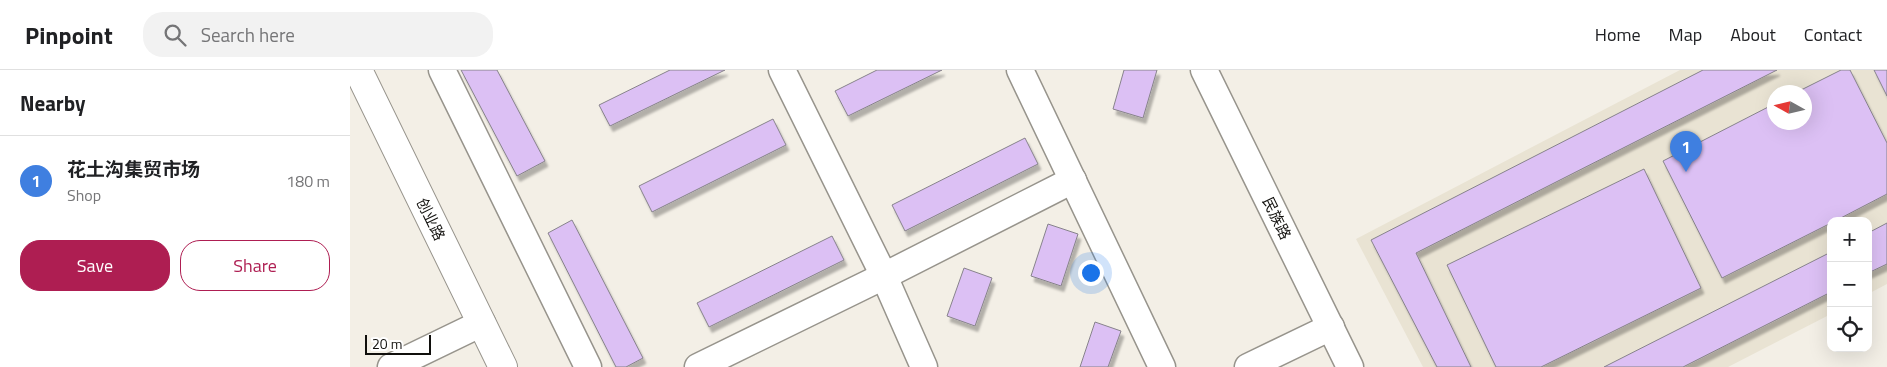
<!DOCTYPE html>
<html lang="en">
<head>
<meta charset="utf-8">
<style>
  :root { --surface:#fff; --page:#f2f2f2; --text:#202124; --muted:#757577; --line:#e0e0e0; --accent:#ae1e52 }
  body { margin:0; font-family:"Titillium Web","Noto Sans SC",sans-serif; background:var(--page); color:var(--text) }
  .controls { position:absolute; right:15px; bottom:15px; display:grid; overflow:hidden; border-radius:10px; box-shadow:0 5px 20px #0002 }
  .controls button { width:45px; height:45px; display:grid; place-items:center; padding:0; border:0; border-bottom:1px solid var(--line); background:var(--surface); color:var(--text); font:25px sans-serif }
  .compass { position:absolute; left:1417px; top:15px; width:45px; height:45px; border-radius:50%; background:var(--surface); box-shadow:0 5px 20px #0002; rotate:278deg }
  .scale { position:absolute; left:15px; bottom:12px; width:66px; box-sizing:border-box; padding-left:5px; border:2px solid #100f0c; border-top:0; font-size:14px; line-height:18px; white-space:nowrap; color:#100f0c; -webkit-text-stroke:4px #fff; paint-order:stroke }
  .you { position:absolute; left:740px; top:202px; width:18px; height:18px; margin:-12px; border:4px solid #fff; border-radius:50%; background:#1a73e8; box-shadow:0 0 0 8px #1a73e833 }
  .badge { display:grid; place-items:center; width:32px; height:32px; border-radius:50%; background:var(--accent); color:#fff; font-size:16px; font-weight:700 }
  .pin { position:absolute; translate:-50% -41px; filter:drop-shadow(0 1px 2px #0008) }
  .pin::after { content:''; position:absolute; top:26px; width:18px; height:15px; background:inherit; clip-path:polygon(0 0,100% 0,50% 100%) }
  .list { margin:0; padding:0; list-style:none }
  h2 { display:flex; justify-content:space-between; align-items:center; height:65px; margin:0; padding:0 20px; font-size:21px }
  h2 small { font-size:16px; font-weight:400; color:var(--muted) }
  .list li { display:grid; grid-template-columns:32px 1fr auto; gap:15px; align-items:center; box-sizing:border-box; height:90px; padding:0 20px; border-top:1px solid var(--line) }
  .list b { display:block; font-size:19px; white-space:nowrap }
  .list p { margin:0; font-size:16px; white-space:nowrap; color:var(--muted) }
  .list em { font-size:16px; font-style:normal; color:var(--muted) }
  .actions { display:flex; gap:10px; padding:15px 20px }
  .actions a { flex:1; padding:11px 0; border:1px solid var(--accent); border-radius:20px; text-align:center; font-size:18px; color:var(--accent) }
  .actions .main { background:var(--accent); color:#fff }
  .icon { flex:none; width:28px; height:28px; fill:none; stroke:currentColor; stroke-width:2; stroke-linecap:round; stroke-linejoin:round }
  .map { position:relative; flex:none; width:1537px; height:297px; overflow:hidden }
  header { display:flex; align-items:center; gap:30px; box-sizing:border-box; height:70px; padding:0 25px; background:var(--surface); border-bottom:1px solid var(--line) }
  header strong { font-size:24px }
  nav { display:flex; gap:28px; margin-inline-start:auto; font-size:18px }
  .search { width:350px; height:45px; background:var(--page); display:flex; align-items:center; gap:12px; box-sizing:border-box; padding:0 18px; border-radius:20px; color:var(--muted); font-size:19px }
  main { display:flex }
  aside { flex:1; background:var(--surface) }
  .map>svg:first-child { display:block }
  .built { fill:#e9e3d3; fill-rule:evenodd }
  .building { fill:#dcc0f4; stroke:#87838b; filter:url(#shadow) }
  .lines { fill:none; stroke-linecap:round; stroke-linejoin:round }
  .minor-casing { stroke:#97948c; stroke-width:29 }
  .major-casing { stroke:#97948c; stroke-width:30 }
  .minor { stroke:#fff; stroke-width:26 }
  .major { stroke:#fff; stroke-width:28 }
  .labels { text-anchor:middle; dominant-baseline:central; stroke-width:4; stroke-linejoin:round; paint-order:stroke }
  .street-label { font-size:15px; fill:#100f0c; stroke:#fff }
</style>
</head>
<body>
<header>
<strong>Pinpoint</strong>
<div class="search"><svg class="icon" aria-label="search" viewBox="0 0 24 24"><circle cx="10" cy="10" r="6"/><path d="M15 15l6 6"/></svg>Search here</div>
<nav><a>Home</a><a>Map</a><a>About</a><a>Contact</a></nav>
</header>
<main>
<aside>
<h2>Nearby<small></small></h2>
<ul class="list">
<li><span class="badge" style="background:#3f7fe0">1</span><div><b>花土沟集贸市场</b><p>Shop</p></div><em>180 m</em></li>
</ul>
<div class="actions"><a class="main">Save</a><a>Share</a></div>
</aside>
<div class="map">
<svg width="1537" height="297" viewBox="0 0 1537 297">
  <defs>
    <filter id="shadow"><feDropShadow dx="3" dy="5.5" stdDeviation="1" flood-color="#0004"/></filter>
  </defs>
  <rect width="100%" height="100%" fill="#f3efe6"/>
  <path class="built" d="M1330,0H1537V214L1518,224V151H1481V244L1378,297H1073L1006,169ZM1424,22H1454V52H1424Z"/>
  <g class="building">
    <path d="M111,0H147L195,91L167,106Z"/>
    <path d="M320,0H375L260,56L249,35Z"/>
    <path d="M527,0H592L498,46L485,21Z"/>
    <path d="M774,0H807L793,48L763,39Z"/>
    <path d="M1353,0H1427L1066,183L1121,297H1087L1021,170Z"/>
    <path d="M1491,0H1500L1537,73V124L1485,151H1481V153L1372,208L1313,91L1424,34V52H1454V22H1447Z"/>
    <path d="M1524,0H1537V26Z"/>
    <path d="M423,49L436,75L302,142L289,116Z"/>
    <path d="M675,68L688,94L555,161L542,135Z"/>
    <path d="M1294,99L1351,218L1191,297H1146L1097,195Z"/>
    <path d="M222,150L293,288L276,297H266L198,163Z"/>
    <path d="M1537,153V194L1518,203V163Z"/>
    <path d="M698,154L728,164L711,216L681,206Z"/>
    <path d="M482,166L494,190L359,257L347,233Z"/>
    <path d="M1481,182V222L1333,297H1254Z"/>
    <path d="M614,198L642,208L625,256L597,246Z"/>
    <path d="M745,252L771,261L758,297H730Z"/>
  </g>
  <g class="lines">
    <defs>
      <g id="minor">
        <path d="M92,0L238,297"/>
        <path d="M432,0L534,206L574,297"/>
        <path d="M670,0L812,297"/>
        <path d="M854,0L1000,297"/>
        <path d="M41,297L132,253"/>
        <path d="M348,297L534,206L723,110"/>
        <path d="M898,297L981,257"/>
      </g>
      <path id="major" d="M8,0L153,297"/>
    </defs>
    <use href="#minor" class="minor-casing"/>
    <use href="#major" class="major-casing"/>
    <use href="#minor" class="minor"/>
    <use href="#major" class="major"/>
  </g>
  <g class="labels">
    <g class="street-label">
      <text transform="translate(927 148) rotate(64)">民族路</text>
      <text transform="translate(81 149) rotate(64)">创业路</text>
    </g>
  </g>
</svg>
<div class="controls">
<button>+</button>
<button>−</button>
<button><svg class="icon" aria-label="locate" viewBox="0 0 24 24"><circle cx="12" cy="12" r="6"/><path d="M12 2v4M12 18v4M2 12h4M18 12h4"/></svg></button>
</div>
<svg class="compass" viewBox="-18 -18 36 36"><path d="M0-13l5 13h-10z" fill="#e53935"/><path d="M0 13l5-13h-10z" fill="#757577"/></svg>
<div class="scale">20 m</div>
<div class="you"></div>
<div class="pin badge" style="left:1336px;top:102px;background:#3f7fe0">1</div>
</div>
</main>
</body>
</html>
